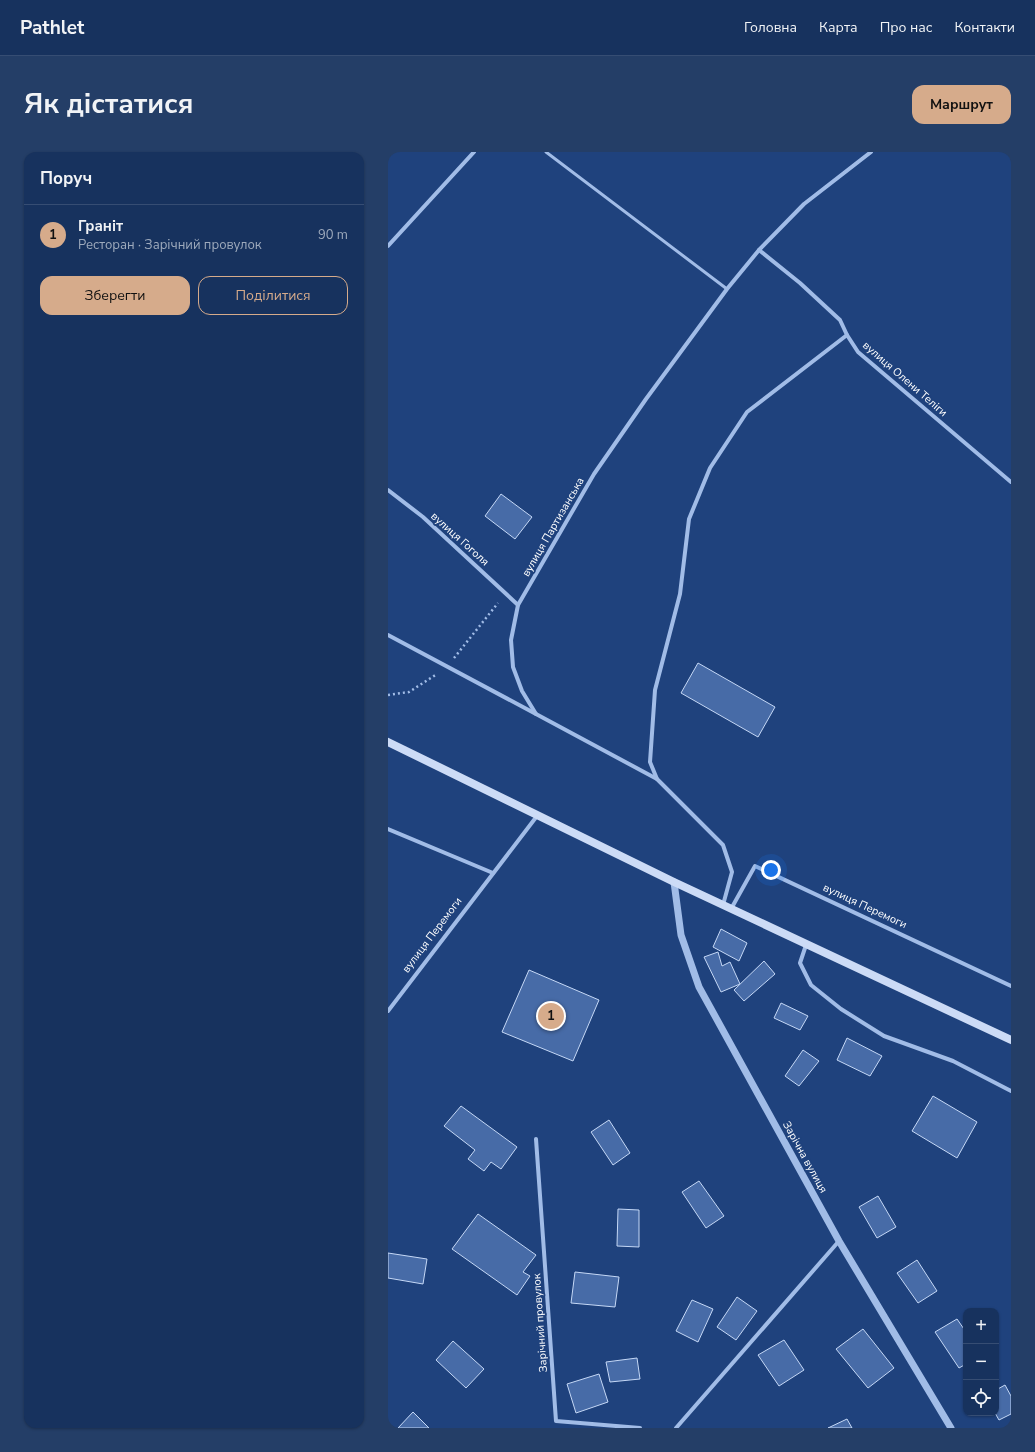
<!DOCTYPE html>
<html lang="uk">
<head>
<meta charset="utf-8">
<style>
  :root { --surface:#17325e; --page:#243e67; --text:#f1f3f6; --muted:#9eaabc; --line:#364d73; --accent:#d6ab8b }
  body { margin:0; font-family:"Nunito Sans",sans-serif; background:var(--page); color:var(--text) }
  .controls { position:absolute; right:12px; bottom:12px; display:grid; overflow:hidden; border-radius:8px; box-shadow:0 1px 3px #0004 }
  .controls button { width:36px; height:36px; display:grid; place-items:center; padding:0; border:0; border-bottom:1px solid var(--line); background:var(--surface); color:var(--text); font:20px sans-serif }
  .you { position:absolute; left:383px; top:718px; width:14px; height:14px; margin:-10px; border:3px solid #fff; border-radius:50%; background:#1a73e8; box-shadow:0 0 0 6px #1a73e833 }
  .badge { display:grid; place-items:center; width:26px; height:26px; border-radius:50%; background:var(--accent); color:#111; font-size:13px; font-weight:700 }
  .pin { position:absolute; translate:-50% -50%; border:2px solid #fff; box-shadow:0 1px 4px #0006 }
  .list { margin:0; padding:0; list-style:none }
  h2 { display:flex; justify-content:space-between; align-items:center; height:52px; margin:0; padding:0 16px; font-size:17px }
  h2 small { font-size:13px; font-weight:400; color:var(--muted) }
  .list li { display:grid; grid-template-columns:26px 1fr auto; gap:12px; align-items:center; box-sizing:border-box; height:60px; padding:0 16px; border-top:1px solid var(--line) }
  .list b { display:block; font-size:15px; white-space:nowrap }
  .list p { margin:0; font-size:13px; white-space:nowrap; color:var(--muted) }
  .list em { font-size:13px; font-style:normal; color:var(--muted) }
  .actions { display:flex; gap:8px; padding:12px 16px }
  .actions a { flex:1; padding:9px 0; border:1px solid var(--accent); border-radius:12px; text-align:center; font-size:14px; color:var(--accent) }
  .actions .main { background:var(--accent); color:#111 }
  .icon { flex:none; width:22px; height:22px; fill:none; stroke:currentColor; stroke-width:2; stroke-linecap:round; stroke-linejoin:round }
  .map { position:relative; flex:none; width:623px; height:1276px; overflow:hidden; border-radius:12px }
  header { display:flex; align-items:center; gap:24px; box-sizing:border-box; height:56px; padding:0 20px; background:var(--surface); border-bottom:1px solid var(--line) }
  header strong { font-size:19px }
  nav { display:flex; gap:22px; margin-inline-start:auto; font-size:14px }
  .intro { display:flex; align-items:center; justify-content:space-between; box-sizing:border-box; height:96px; padding:0 24px }
  h1 { margin:0; font-size:28px }
  .button { padding:10px 18px; border-radius:12px; background:var(--accent); color:#111; font-size:14px; font-weight:700 }
  main { display:flex; gap:24px; padding:0 24px }
  aside { flex:1; background:var(--surface); border-radius:12px; box-shadow:0 1px 3px #0004 }
  .map>svg:first-child { display:block }
  .building { fill:#476ba7; stroke:#c5d8f6 }
  .lines { fill:none; stroke-linecap:round; stroke-linejoin:round }
  .path { stroke:#a1bce7; stroke-width:2.5; stroke-dasharray:2 3; stroke-linecap:butt }
  .service { stroke:#a1bce7; stroke-width:3 }
  .minor { stroke:#a1bce7; stroke-width:4 }
  .tertiary { stroke:#a1bce7; stroke-width:7 }
  .secondary { stroke:#ccdbf6; stroke-width:8 }
  .labels { text-anchor:middle; dominant-baseline:central; stroke-width:3.5; stroke-linejoin:round; paint-order:stroke }
  .street-label { font-size:11px; fill:#fff; stroke:#1f427d }
</style>
</head>
<body>
<header>
<strong>Pathlet</strong>
<nav><a>Головна</a><a>Карта</a><a>Про нас</a><a>Контакти</a></nav>
</header>
<div class="intro"><h1>Як дістатися</h1><a class="button">Маршрут</a></div>
<main>
<aside>
<h2>Поруч<small></small></h2>
<ul class="list">
<li><span class="badge">1</span><div><b>Граніт</b><p>Ресторан · Зарічний провулок</p></div><em>90 m</em></li>
</ul>
<div class="actions"><a class="main">Зберегти</a><a>Поділитися</a></div>
</aside>
<div class="map">
<svg width="623" height="1276" viewBox="0 0 623 1276">
  <rect width="100%" height="100%" fill="#1f427d"/>
  <g class="building">
    <path d="M113,342L144,365L127,387L97,364Z"/>
    <path d="M310,511L387,555L370,585L293,541Z"/>
    <path d="M333,777L359,791L351,809L325,795Z"/>
    <path d="M330,800L334,814L342,810L352,832L333,840L316,805Z"/>
    <path d="M376,809L387,822L356,849L346,838Z"/>
    <path d="M141,818L211,848L185,909L114,880Z"/>
    <path d="M393,851L420,864L412,878L386,866Z"/>
    <path d="M459,886L494,904L482,924L449,908Z"/>
    <path d="M415,898L431,909L411,934L397,924Z"/>
    <path d="M545,944L589,970L569,1006L524,979Z"/>
    <path d="M73,954L129,995L113,1017L103,1010L96,1019L80,1007L87,998L56,974Z"/>
    <path d="M221,968L242,1001L225,1013L203,980Z"/>
    <path d="M311,1029L336,1064L318,1076L294,1040Z"/>
    <path d="M490,1044L508,1075L489,1086L471,1055Z"/>
    <path d="M230,1057L251,1058V1095L229,1094Z"/>
    <path d="M90,1062L148,1103L135,1120L142,1124L129,1143L64,1097Z"/>
    <path d="M0,1101L39,1107L35,1132L0,1126Z"/>
    <path d="M529,1108L549,1139L530,1151L509,1121Z"/>
    <path d="M187,1120L231,1125L227,1155L183,1151Z"/>
    <path d="M349,1145L369,1159L348,1188L329,1175Z"/>
    <path d="M304,1148L325,1157L310,1190L288,1179Z"/>
    <path d="M569,1167L578,1180V1212L571,1216L547,1180Z"/>
    <path d="M475,1177L506,1216L480,1236L448,1197Z"/>
    <path d="M396,1188L416,1218L391,1234L370,1203Z"/>
    <path d="M65,1189L96,1217L78,1236L48,1208Z"/>
    <path d="M249,1206L252,1227L222,1230L218,1210Z"/>
    <path d="M211,1222L220,1250L188,1261L179,1232Z"/>
    <path d="M617,1233L623,1244V1262L611,1268L607,1261H608V1238Z"/>
    <path d="M25,1260L41,1276H10Z"/>
    <path d="M459,1267L464,1276H440Z"/>
  </g>
  <g class="lines">
    <g class="path">
      <path d="M66,506L110,451"/>
      <path d="M0,543L21,540L49,522"/>
    </g>
    <path class="service" d="M158,0L339,137"/>
    <g class="minor">
      <path d="M0,94L86,0"/>
      <path d="M371,98L412,131L452,168L459,183L470,200L623,330"/>
      <path d="M0,338L35,365L130,453"/>
      <path d="M0,483L148,562"/>
      <path d="M269,627L262,610L267,538L292,442L301,367L322,316L359,260L459,183"/>
      <path d="M0,677L105,721"/>
      <path d="M335,753L344,720L335,693L269,627L148,562L134,539L125,515L123,488L130,453L206,322L258,247L339,137L371,98L416,52L483,0"/>
      <path d="M343,757L367,714L623,834"/>
      <path d="M418,793L412,811L423,833L453,857L496,884L565,909L623,939"/>
      <path d="M0,859L149,664"/>
      <path d="M148,987L168,1269L252,1276"/>
      <path d="M288,1276L451,1089"/>
    </g>
    <path class="tertiary" d="M286,730L293,783L311,835L451,1089L563,1276"/>
    <path class="secondary" d="M0,590L286,730L623,888"/>
  </g>
  <g class="labels">
    <g class="street-label">
      <text transform="translate(517 227) rotate(41)">вулиця Олени Теліги</text>
      <text transform="translate(165 375) rotate(-60)">вулиця Партизанська</text>
      <text transform="translate(72 387) rotate(42)">вулиця Гоголя</text>
      <text transform="translate(477 754) rotate(25)">вулиця Перемоги</text>
      <text transform="translate(44 783) rotate(-53)">вулиця Перемоги</text>
      <text transform="translate(417 1005) rotate(61)">Зарічна вулиця</text>
      <text transform="translate(152 1171) rotate(-94)">Зарічний провулок</text>
    </g>
  </g>
</svg>
<div class="controls">
<button>+</button>
<button>−</button>
<button><svg class="icon" aria-label="locate" viewBox="0 0 24 24"><circle cx="12" cy="12" r="6"/><path d="M12 2v4M12 18v4M2 12h4M18 12h4"/></svg></button>
</div>
<div class="you"></div>
<div class="pin badge" style="left:163px;top:864px">1</div>
</div>
</main>
</body>
</html>
